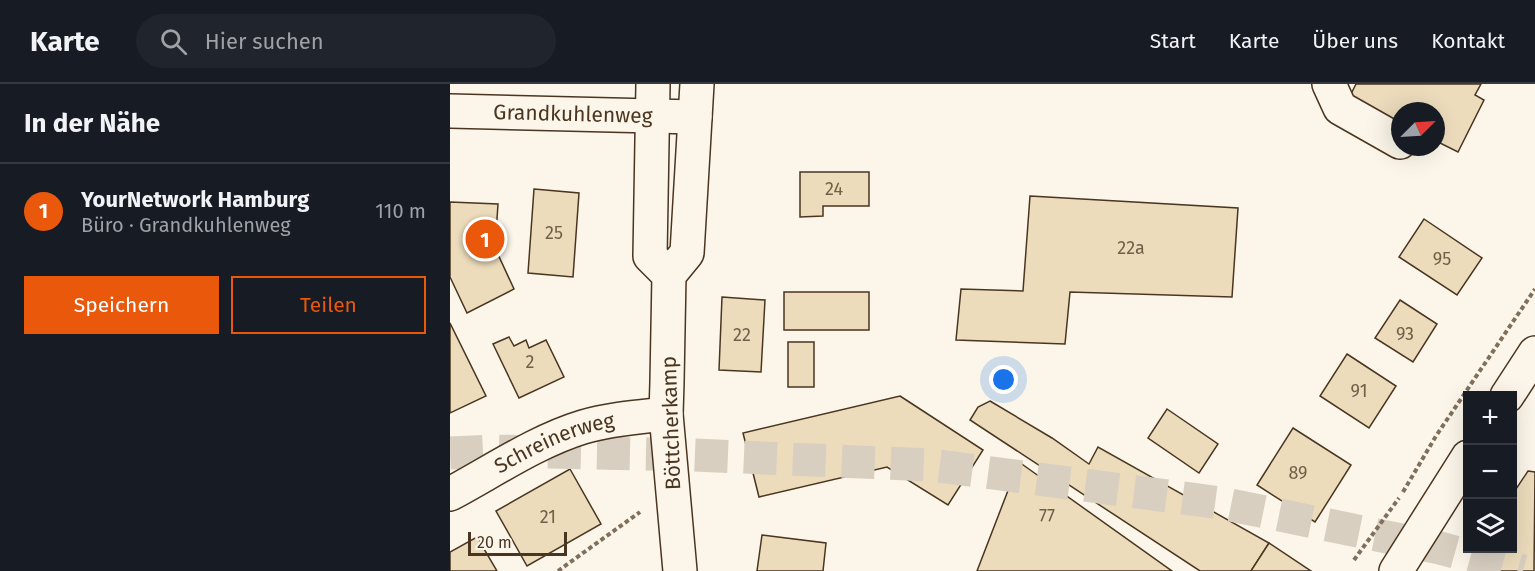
<!DOCTYPE html>
<html lang="de">
<head>
<meta charset="utf-8">
<style>
  :root { --surface:#171b24; --page:#20242c; --text:#f1f3f6; --muted:#9ea1a6; --line:#363941; --accent:#ea580c }
  body { margin:0; font-family:"Fira Sans",sans-serif; background:var(--page); color:var(--text) }
  .controls { position:absolute; right:18px; bottom:18px; display:grid; overflow:hidden; border-radius:0px; box-shadow:0 6px 24px #0002 }
  .controls button { width:54px; height:54px; display:grid; place-items:center; padding:0; border:0; border-bottom:2px solid var(--line); background:var(--surface); color:var(--text); font:30px sans-serif }
  .compass { position:absolute; left:941px; top:18px; width:54px; height:54px; border-radius:50%; background:var(--surface); box-shadow:0 6px 24px #0002; rotate:66deg }
  .scale { position:absolute; left:18px; bottom:15px; width:99px; box-sizing:border-box; padding-left:6px; border:3px solid #4a3520; border-top:0; font-size:16px; line-height:21px; white-space:nowrap; color:#4a3520; -webkit-text-stroke:4px #fbf6e9; paint-order:stroke }
  .you { position:absolute; left:554px; top:296px; width:21px; height:21px; margin:-15px; border:4px solid #fff; border-radius:50%; background:#1a73e8; box-shadow:0 0 0 9px #1a73e833 }
  .badge { display:grid; place-items:center; width:39px; height:39px; border-radius:50%; background:var(--accent); color:#fff; font-size:20px; font-weight:700 }
  .pin { position:absolute; translate:-50% -50%; border:3px solid #fff; box-shadow:0 2px 6px #0006 }
  .list { margin:0; padding:0; list-style:none }
  h2 { display:flex; justify-content:space-between; align-items:center; height:78px; margin:0; padding:0 24px; font-size:26px }
  h2 small { font-size:20px; font-weight:400; color:var(--muted) }
  .list li { display:grid; grid-template-columns:39px 1fr auto; gap:18px; align-items:center; box-sizing:border-box; height:96px; padding:0 24px; border-top:2px solid var(--line) }
  .list b { display:block; font-size:22px; white-space:nowrap }
  .list p { margin:0; font-size:20px; white-space:nowrap; color:var(--muted) }
  .list em { font-size:20px; font-style:normal; color:var(--muted) }
  .actions { display:flex; gap:12px; padding:18px 24px }
  .actions a { flex:1; padding:14px 0; border:2px solid var(--accent); border-radius:0px; text-align:center; font-size:21px; color:var(--accent) }
  .actions .main { background:var(--accent); color:#fff }
  .icon { flex:none; width:33px; height:33px; fill:none; stroke:currentColor; stroke-width:2; stroke-linecap:round; stroke-linejoin:round }
  .map { position:relative; flex:none; width:1085px; height:487px; overflow:hidden }
  header { display:flex; align-items:center; gap:36px; box-sizing:border-box; height:84px; padding:0 30px; background:var(--surface); border-bottom:2px solid var(--line) }
  header strong { font-size:28px }
  nav { display:flex; gap:33px; margin-inline-start:auto; font-size:21px }
  .search { width:420px; height:54px; background:var(--page); display:flex; align-items:center; gap:15px; box-sizing:border-box; padding:0 21px; border-radius:33px; color:var(--muted); font-size:22px }
  main { display:flex }
  aside { flex:1; background:var(--surface) }
  .map>svg:first-child { display:block }
  .building { fill:#ecdcbc; stroke:#4a3520; stroke-width:1.5 }
  .lines { fill:none; stroke-linecap:round; stroke-linejoin:round }
  .minor-tunnel { stroke:#d8cfc1; stroke-width:33; stroke-dasharray:33 16; stroke-linecap:butt }
  .minor-casing { stroke:#4a3520; stroke-width:36 }
  .major-casing { stroke:#4a3520; stroke-width:36 }
  .path { stroke:#7f6f5c; stroke-width:4; stroke-dasharray:4.5 3; stroke-linecap:butt }
  .minor { stroke:#fbf6e9; stroke-width:33 }
  .major { stroke:#fbf6e9; stroke-width:33 }
  .labels { text-anchor:middle; dominant-baseline:central; stroke-width:4.5; stroke-linejoin:round; paint-order:stroke }
  .number-label { font-size:18px; fill:#725f47 }
  .street-label { font-size:21px; fill:#4a3520; stroke:#fbf6e9 }
</style>
</head>
<body>
<header>
<strong>Karte</strong>
<div class="search"><svg class="icon" aria-label="search" viewBox="0 0 24 24"><circle cx="10" cy="10" r="6"/><path d="M15 15l6 6"/></svg>Hier suchen</div>
<nav><a>Start</a><a>Karte</a><a>Über uns</a><a>Kontakt</a></nav>
</header>
<main>
<aside>
<h2>In der Nähe<small></small></h2>
<ul class="list">
<li><span class="badge">1</span><div><b>YourNetwork Hamburg</b><p>Büro · Grandkuhlenweg</p></div><em>110 m</em></li>
</ul>
<div class="actions"><a class="main">Speichern</a><a>Teilen</a></div>
</aside>
<div class="map">
<svg width="1085" height="487" viewBox="0 0 1085 487">
  <rect width="100%" height="100%" fill="#fbf6e9"/>
  <g class="building">
    <path d="M906,0H1031L1025,11L1034,16L1008,68L986,57V27H950V48L897,18Z"/>
    <path d="M350,88H419V122H373V132L350,133Z"/>
    <path d="M84,105L129,109L123,193L78,189Z"/>
    <path d="M580,112L788,124L782,213L620,208L615,260L506,256L511,205L573,207Z"/>
    <path d="M0,118L48,120L45,164L64,205L17,229L0,193Z"/>
    <path d="M974,135L1032,174L1007,211L949,173Z"/>
    <rect x="334" y="208" width="85" height="38"/>
    <path d="M272,213L315,216L311,288L269,286Z"/>
    <path d="M950,216L987,240L963,278L925,254Z"/>
    <path d="M0,239L36,312L0,329Z"/>
    <path d="M59,253L64,262L76,256L79,264L96,256L114,293L69,314L43,260Z"/>
    <rect x="338" y="258" width="26" height="45"/>
    <path d="M897,270L946,302L919,344L870,312Z"/>
    <path d="M450,312L533,366L498,421L437,383L309,413L293,349Z"/>
    <path d="M540,317L602,354L639,380L648,363L819,459L801,487H750L520,336L528,323Z"/>
    <path d="M717,325L768,360L749,389L698,354Z"/>
    <path d="M843,344L901,381L865,438L807,401Z"/>
    <path d="M569,378L722,487H527Z"/>
    <path d="M120,385L151,440L77,482L46,427Z"/>
    <path d="M1078,387L1085,388L1084,487H1034L1049,464H1062V411Z"/>
    <path d="M312,451L376,459L373,487H307Z"/>
    <path d="M27,453L47,487H0V468Z"/>
    <path d="M819,459L861,487H801Z"/>
  </g>
  <g class="lines">
    <path class="minor-tunnel" d="M0,369L42,367L243,371L481,381L771,419L990,464L1073,487"/>
    <defs>
      <g id="minor">
        <path d="M203,0L200,172L219,191"/>
        <path d="M879,0L890,24L950,58"/>
        <path id="s1" d="M0,27L245,33"/>
        <path id="s2" d="M0,410C43,387 87,357 133,343C160,335 189,333 216,330"/>
        <path d="M230,487L216,330L217,298L219,191L237,169L247,0"/>
      </g>
      <g id="major">
        <path d="M1057,312L1085,269"/>
        <path d="M946,487L1018,373"/>
      </g>
    </defs>
    <use href="#minor" class="minor-casing"/>
    <use href="#major" class="major-casing"/>
    <g class="path">
      <path d="M953,408L986,352L1085,205"/>
      <path d="M904,476L949,414"/>
      <path d="M108,487L190,428"/>
    </g>
    <use href="#minor" class="minor"/>
    <use href="#major" class="major"/>
  </g>
  <g class="labels">
    <g class="number-label">
      <text x="384" y="105">24</text>
      <text x="104" y="149">25</text>
      <text x="681" y="164">22a</text>
      <text x="992" y="175">95</text>
      <text x="955" y="250">93</text>
      <text x="292" y="251">22</text>
      <text x="80" y="278">2</text>
      <text x="909" y="307">91</text>
      <text x="848" y="389">89</text>
      <text x="597" y="432">77</text>
      <text x="98" y="433">21</text>
    </g>
    <g class="street-label">
      <text stroke="none"><textPath href="#s1" startOffset="123">Grandkuhlenweg</textPath></text>
      <text transform="translate(221 339) rotate(-92)">Böttcherkamp</text>
      <text stroke="none"><textPath href="#s2" startOffset="117">Schreinerweg</textPath></text>
    </g>
  </g>
</svg>
<div class="controls">
<button>+</button>
<button>−</button>
<button><svg class="icon" aria-label="layers" viewBox="0 0 24 24"><path d="M12 4l9 5-9 5-9-5zM3 14l9 5 9-5"/></svg></button>
</div>
<svg class="compass" viewBox="-18 -18 36 36"><path d="M0-13l5 13h-10z" fill="#e53935"/><path d="M0 13l5-13h-10z" fill="#9ea1a6"/></svg>
<div class="scale">20 m</div>
<div class="you"></div>
<div class="pin badge" style="left:35px;top:155px">1</div>
</div>
</main>
</body>
</html>
